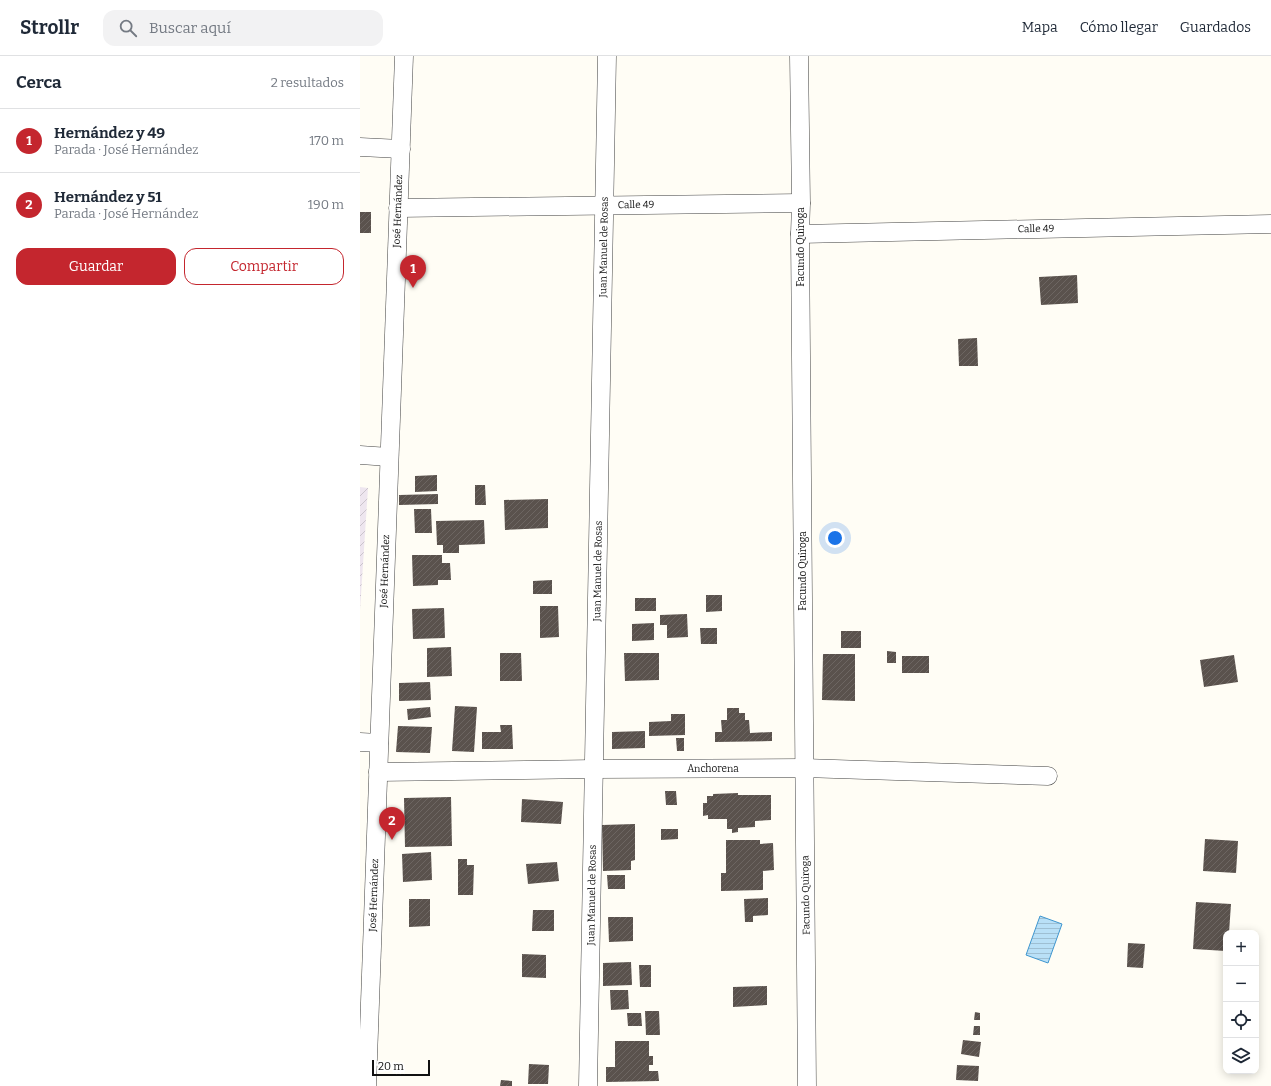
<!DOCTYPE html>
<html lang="es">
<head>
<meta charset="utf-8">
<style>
  :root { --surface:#fff; --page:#f2f2f3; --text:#1f2937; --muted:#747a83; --line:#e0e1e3; --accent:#c4262e }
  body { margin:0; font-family:Bitter,serif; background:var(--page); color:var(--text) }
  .controls { position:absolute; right:12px; bottom:12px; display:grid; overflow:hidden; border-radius:8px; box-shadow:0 2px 10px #0003 }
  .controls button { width:36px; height:36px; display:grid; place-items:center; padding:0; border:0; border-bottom:1px solid var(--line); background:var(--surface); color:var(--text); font:20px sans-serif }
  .scale { position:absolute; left:12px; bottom:10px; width:58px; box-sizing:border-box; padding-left:4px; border:2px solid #111; border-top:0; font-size:11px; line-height:14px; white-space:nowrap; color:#111; -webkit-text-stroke:3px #fff; paint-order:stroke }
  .you { position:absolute; left:475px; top:482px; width:14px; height:14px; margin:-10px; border:3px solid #fff; border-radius:50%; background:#1a73e8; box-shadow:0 0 0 6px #1a73e833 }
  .badge { display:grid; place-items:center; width:26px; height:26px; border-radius:50%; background:var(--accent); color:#fff; font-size:13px; font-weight:700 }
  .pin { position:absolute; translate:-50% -33px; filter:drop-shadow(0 1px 2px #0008) }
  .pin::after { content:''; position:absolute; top:21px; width:14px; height:12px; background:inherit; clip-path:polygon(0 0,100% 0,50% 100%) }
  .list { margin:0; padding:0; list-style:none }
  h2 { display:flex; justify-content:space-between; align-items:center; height:52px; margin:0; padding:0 16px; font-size:17px }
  h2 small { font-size:13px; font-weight:400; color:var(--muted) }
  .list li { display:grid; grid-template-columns:26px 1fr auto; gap:12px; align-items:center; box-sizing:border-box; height:64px; padding:0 16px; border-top:1px solid var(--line) }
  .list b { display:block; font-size:15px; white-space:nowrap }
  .list p { margin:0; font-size:13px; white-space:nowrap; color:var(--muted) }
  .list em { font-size:13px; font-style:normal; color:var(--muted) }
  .actions { display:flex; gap:8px; padding:12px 16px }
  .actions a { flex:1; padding:9px 0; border:1px solid var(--accent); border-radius:12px; text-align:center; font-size:14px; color:var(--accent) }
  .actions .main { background:var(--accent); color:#fff }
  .icon { flex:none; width:22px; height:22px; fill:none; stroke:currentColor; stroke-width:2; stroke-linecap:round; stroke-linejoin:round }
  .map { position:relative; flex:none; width:911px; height:1030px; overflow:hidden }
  header { display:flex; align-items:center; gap:24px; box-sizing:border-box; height:56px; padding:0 20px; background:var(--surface); border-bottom:1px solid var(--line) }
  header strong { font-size:19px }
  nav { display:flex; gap:22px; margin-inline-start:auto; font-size:14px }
  .search { width:280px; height:36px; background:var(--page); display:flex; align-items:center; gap:10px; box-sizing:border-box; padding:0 14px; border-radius:12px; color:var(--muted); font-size:15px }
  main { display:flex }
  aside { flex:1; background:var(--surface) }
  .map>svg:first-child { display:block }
  .industrial { fill:url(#industrial-furrows) }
  .water { fill:url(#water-rules); stroke:#3f96cf }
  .building { fill:url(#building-hatch) }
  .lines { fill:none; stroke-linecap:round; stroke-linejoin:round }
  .street-casing { stroke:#444; stroke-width:19 }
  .street { stroke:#fff; stroke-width:18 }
  .labels { text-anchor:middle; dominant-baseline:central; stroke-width:4; stroke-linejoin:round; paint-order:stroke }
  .street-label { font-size:10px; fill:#111; stroke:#fff }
</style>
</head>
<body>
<header>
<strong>Strollr</strong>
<div class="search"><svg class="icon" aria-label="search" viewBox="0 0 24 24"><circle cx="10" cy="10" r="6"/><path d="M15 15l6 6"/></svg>Buscar aquí</div>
<nav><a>Mapa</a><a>Cómo llegar</a><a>Guardados</a></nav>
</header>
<main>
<aside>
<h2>Cerca<small>2 resultados</small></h2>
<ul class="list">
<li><span class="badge">1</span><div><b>Hernández y 49</b><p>Parada · José Hernández</p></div><em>170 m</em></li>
<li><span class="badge">2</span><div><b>Hernández y 51</b><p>Parada · José Hernández</p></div><em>190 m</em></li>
</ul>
<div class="actions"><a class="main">Guardar</a><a>Compartir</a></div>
</aside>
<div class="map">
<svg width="911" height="1030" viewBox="0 0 911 1030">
  <defs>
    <pattern id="industrial-furrows" width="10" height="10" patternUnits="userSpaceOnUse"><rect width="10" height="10" fill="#eee6ef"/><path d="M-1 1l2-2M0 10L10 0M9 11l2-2" fill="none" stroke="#cbc4cc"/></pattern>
    <pattern id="water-rules" width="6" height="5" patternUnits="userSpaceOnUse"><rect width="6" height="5" fill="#b9e0f7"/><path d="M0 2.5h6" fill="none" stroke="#9ebfd3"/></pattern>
    <pattern id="building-hatch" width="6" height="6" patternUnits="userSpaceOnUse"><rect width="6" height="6" fill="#5a524d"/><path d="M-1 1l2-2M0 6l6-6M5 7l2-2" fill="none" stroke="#6d6662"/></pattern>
  </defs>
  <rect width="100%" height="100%" fill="#fffdf5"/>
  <path class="industrial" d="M0,431L8,432L0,554Z"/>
  <path class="water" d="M680,860L702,868L688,907L666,899Z"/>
  <g class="building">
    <rect x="0" y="156" width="11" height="21"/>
    <path d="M717,219L718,247L681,249L679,221Z"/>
    <path d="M617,282L618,310H599L598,283Z"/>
    <path d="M77,419V435L55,436V420Z"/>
    <path d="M115,429H125L126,449H115Z"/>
    <path d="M78,438V448L39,449V439Z"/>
    <path d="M188,443V472L145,474L144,444Z"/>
    <path d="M54,453H71L72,477H55Z"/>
    <path d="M124,464L125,488L99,489V497H83V489H77L76,465Z"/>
    <path d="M52,499H82V507H90L91,524H78V529L53,530Z"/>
    <path d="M192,524V538H173V525Z"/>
    <path d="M346,539H362V555L346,556Z"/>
    <rect x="275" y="542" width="21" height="13"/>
    <path d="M180,550H198L199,581L180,582Z"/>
    <path d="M84,552L85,582L53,583L52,553Z"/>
    <path d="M327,558L328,581L307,582V569H300V559Z"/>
    <path d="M294,567V584L272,585V568Z"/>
    <path d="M340,572H357V588H341Z"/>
    <rect x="481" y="575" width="20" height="17"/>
    <path d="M91,591L92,620L67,621V592Z"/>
    <path d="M527,595L536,596V607H527Z"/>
    <path d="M140,597H161L162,625H140Z"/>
    <path d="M264,597H299V624L265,625Z"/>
    <path d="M463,598H495V645L462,644Z"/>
    <path d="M874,599L878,626L844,631L840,604Z"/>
    <rect x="542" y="600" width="27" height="17"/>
    <path d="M70,626L71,644L39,645V627Z"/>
    <path d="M95,650L117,651L114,696L92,695Z"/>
    <path d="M70,651L71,661L48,664L47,653Z"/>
    <path d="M367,652H379V657H385V664H389L390,677L412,676V685L355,686V676H362L361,664H367Z"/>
    <path d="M311,658H325V679L289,680V666L311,665Z"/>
    <path d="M140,669H152L153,693H122V676H141Z"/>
    <path d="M38,670L72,671L70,697L36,696Z"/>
    <path d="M285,675V692L252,693V676Z"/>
    <path d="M316,682H324V695H317Z"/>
    <path d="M305,735H316L317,749H306Z"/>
    <path d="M378,737V739H411V764L395,765V771L378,772V776L372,777V773H367V763H348V759L343,760V747H347V740H353V738Z"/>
    <path d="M91,741L92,790L45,791L44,742Z"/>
    <path d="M162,743L203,746L201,768L161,766Z"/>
    <path d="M275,768V804L271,805V814L243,815L242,769Z"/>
    <path d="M301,773H318V783L301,784Z"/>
    <path d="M845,783L878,785L876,817L843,815Z"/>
    <path d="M366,784H400V788L413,787L414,814L403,815V834L361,835V817H366Z"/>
    <path d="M71,796L72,824L43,826L42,798Z"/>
    <path d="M98,803H107V809H114L113,839H98Z"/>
    <path d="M197,806L199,825L168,828L166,808Z"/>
    <path d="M247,819H265V833H248Z"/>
    <path d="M408,842V859L393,860V866H385L384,843Z"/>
    <path d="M49,843H70V870L49,871Z"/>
    <path d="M836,846L871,848L869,877H866V895L833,893Z"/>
    <path d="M173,854H194V875H172Z"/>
    <path d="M248,861H273V885L249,886Z"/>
    <path d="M768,887L785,888L783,912L767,911Z"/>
    <path d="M162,898L186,899V922L162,921Z"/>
    <path d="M271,906L272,929L243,930V907Z"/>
    <path d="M279,909H291V931H280Z"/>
    <path d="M407,930V949L373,951V931Z"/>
    <path d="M250,934H268L269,953L251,954Z"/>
    <path d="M285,955H299L300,979H286Z"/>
    <path d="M615,956L620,957V964H614Z"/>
    <path d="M267,957H281L282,970H268Z"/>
    <path d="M614,970H620V979H613Z"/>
    <path d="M603,984L621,986L619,1001L601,998Z"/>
    <path d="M255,985H289V1000H293V1009H289V1015H298L299,1025L246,1026V1011H255Z"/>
    <path d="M169,1008L189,1009L188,1028H168Z"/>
    <path d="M597,1009L619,1010L618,1025L596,1024Z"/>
    <path d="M141,1024L152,1025V1030H140Z"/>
  </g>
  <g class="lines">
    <defs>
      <g id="street">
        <path d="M439,0L441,147L440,178L447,1030"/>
        <path d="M0,91L41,93"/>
        <path d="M38,152L441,147"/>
        <path d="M440,178L911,168"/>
        <path d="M0,399L29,401"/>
        <path d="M0,686L19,687"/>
        <path d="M18,716L234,713L444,712L688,720"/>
        <path d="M7,1030L44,0"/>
        <path d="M228,1030L247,0"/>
      </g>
    </defs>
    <use href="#street" class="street-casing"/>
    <use href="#street" class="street"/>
  </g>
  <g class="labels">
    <g class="street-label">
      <text transform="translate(276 149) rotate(-1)">Calle 49</text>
      <text transform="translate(38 155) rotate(-88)">José Hernández</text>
      <text transform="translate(676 173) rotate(-1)">Calle 49</text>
      <text transform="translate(244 191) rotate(-89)">Juan Manuel de Rosas</text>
      <text transform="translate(441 191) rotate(-90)">Facundo Quiroga</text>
      <text transform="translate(25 515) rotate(-88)">José Hernández</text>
      <text transform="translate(238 515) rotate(-89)">Juan Manuel de Rosas</text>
      <text transform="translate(443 515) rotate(-90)">Facundo Quiroga</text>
      <text x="353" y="713">Anchorena</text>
      <text transform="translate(14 839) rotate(-88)">José Hernández</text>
      <text transform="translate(232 839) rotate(-89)">Juan Manuel de Rosas</text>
      <text transform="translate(446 839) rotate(-91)">Facundo Quiroga</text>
    </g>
  </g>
</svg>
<div class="controls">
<button>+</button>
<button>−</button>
<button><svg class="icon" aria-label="locate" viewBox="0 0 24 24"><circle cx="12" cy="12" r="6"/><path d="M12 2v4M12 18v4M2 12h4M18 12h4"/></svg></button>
<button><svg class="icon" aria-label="layers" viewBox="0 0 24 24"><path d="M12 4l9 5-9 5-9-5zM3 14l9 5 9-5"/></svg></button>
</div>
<div class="scale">20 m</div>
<div class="you"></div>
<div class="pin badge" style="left:53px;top:232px">1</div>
<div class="pin badge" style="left:32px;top:784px">2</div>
</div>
</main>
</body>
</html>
